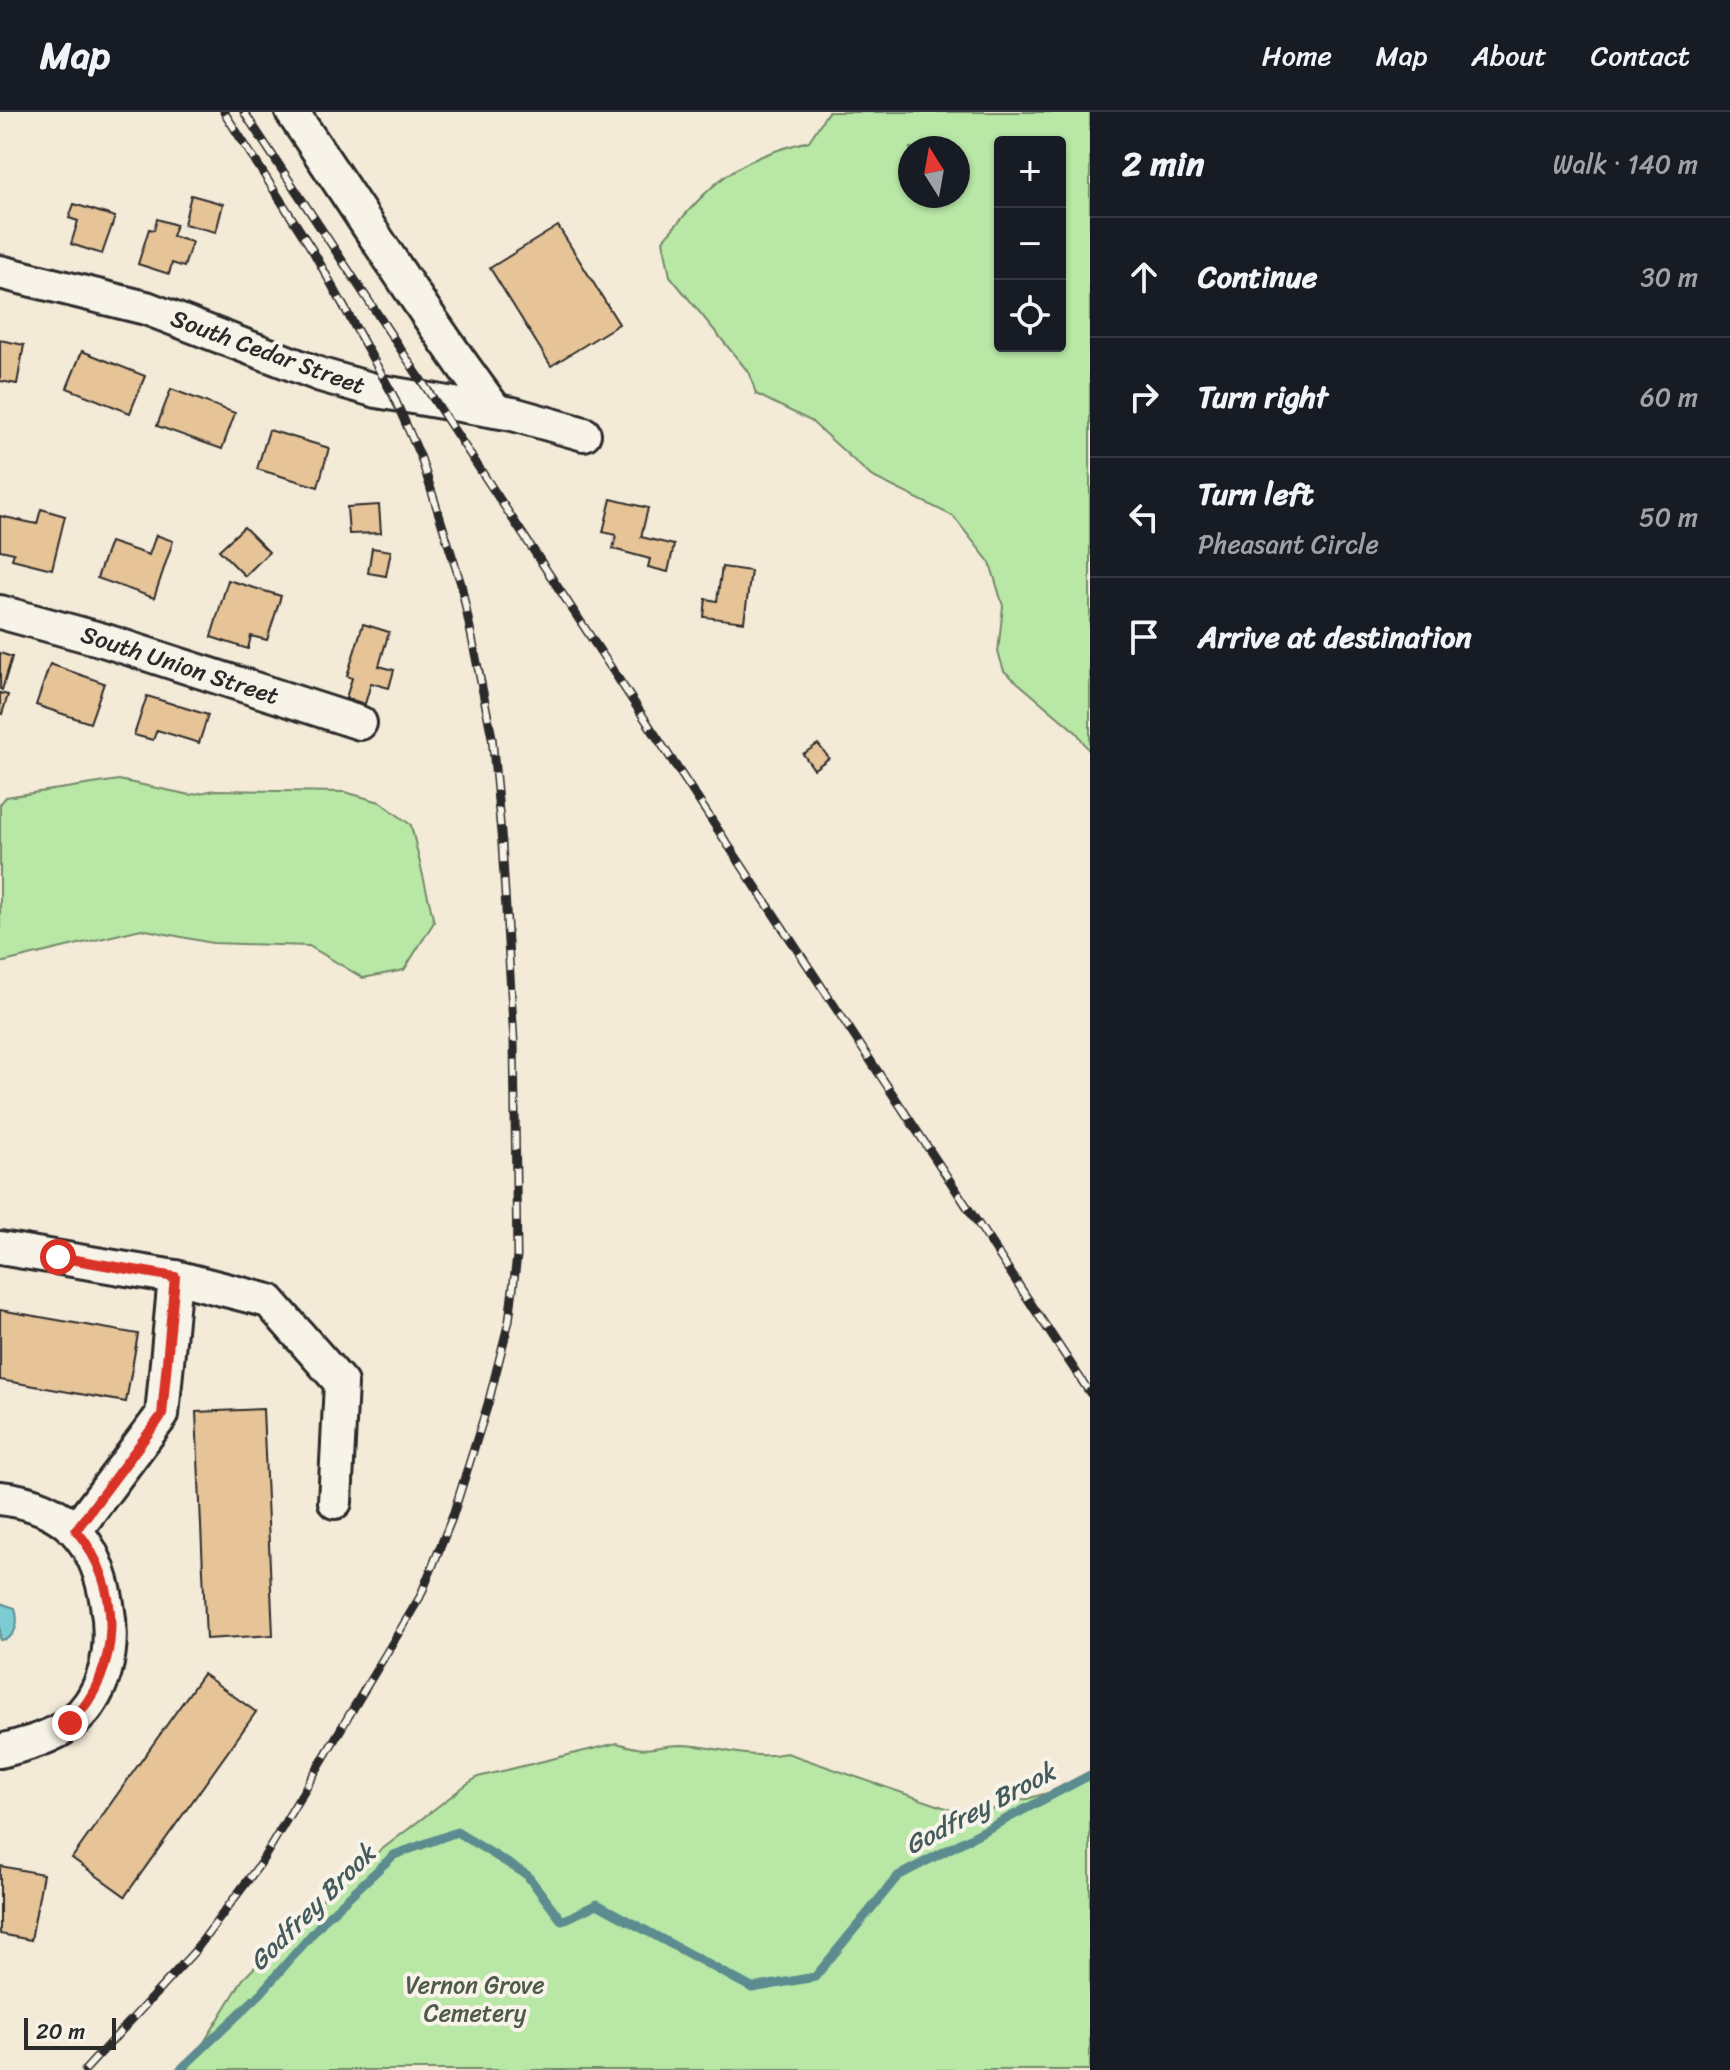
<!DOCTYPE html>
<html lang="en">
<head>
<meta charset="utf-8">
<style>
  :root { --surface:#171b24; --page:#20242c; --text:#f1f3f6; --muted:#9ea1a6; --line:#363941 }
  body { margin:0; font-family:Sriracha,sans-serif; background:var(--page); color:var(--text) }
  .controls { position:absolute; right:24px; top:24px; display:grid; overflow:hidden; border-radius:8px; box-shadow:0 2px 6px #0004 }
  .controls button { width:72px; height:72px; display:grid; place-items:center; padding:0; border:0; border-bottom:2px solid var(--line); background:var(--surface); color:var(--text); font:40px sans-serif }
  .compass { position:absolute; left:898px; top:24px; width:72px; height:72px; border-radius:50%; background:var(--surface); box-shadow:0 2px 6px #0004; rotate:349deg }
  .scale { position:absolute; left:24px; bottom:20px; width:92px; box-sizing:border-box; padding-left:8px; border:4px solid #2b2b2b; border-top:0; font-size:22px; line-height:28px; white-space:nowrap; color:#2b2b2b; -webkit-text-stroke:6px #f7f3e8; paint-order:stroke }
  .stop { position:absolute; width:24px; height:24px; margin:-18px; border:6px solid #d93025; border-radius:50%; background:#fff }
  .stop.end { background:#d93025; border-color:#fff; box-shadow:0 2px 8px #0008 }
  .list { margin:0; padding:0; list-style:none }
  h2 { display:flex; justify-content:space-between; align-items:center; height:104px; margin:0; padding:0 32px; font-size:34px }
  h2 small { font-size:26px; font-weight:400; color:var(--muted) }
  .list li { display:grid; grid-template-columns:52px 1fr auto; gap:24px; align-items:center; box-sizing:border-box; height:120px; padding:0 32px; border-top:2px solid var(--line) }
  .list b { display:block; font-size:30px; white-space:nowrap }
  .list p { margin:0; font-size:26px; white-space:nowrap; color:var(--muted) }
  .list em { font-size:26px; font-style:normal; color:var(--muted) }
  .icon { flex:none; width:44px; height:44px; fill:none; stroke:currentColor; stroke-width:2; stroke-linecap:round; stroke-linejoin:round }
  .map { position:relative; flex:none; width:1090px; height:1958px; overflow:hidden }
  header { display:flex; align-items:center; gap:48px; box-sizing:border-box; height:112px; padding:0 40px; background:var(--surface); border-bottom:2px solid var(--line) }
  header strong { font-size:38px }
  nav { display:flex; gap:44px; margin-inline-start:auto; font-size:28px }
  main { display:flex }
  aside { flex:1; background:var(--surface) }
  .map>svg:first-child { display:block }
  .green { fill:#b8e7a6; stroke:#728968; stroke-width:2; fill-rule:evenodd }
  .water { fill:#7bccd2; stroke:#5b8c8f; stroke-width:2 }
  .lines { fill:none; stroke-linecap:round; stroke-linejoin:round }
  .stream { stroke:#5b8c8f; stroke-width:9 }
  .building { fill:#e6c498; stroke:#2b2b2b; stroke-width:2 }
  .minor-casing { stroke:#2b2b2b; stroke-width:38 }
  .minor { stroke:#f7f3e8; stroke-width:32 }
  .rail-casing { stroke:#2b2b2b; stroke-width:9 }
  .rail { stroke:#f7f3e8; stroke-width:6; stroke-dasharray:18; stroke-linecap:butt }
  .route { stroke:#d93025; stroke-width:10 }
  .labels { text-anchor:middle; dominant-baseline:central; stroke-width:8; stroke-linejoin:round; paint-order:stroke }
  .street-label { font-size:24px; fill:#2b2b2b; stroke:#f7f3e8 }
  .park-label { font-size:24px; fill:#4e5a4a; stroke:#f7f3e8 }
  .water-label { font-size:26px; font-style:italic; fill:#435b5d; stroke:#f7f3e8 }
</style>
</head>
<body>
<header>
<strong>Map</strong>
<nav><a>Home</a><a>Map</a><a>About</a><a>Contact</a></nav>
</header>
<main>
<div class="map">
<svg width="1090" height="1958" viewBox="0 0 1090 1958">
  <rect width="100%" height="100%" fill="#f4ead8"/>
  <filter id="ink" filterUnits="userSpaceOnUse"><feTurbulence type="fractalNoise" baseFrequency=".0125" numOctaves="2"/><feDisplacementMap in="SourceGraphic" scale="16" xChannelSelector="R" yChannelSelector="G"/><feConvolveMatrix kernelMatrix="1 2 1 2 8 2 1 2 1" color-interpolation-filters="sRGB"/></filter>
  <g filter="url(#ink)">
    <g class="green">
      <path d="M828,0H1090V640L1077,621L1004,559L998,540L1003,494L990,451L953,404L871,364L811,309L756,282L750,262L670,164L663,128C714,69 731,49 809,29ZM1060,30V234H1000V30ZM958,36V84H910V36Z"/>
      <path d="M119,668L190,683L215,678L345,680L380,690L411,713L434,810L404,858L363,866L309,834L212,831L141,817L0,851V692L6,685Z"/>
      <path d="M617,1631C652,1642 648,1634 679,1633C719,1633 744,1649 787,1641L969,1704L1081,1671L1090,1664V1958H187L243,1867L338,1771L467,1672L478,1665Z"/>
    </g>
    <path class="water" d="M0,1491L15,1496C19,1510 17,1527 0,1528Z"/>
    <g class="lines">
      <path class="stream" d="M180,1958L260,1882L326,1806L394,1743L457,1720L527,1763L562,1809L597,1792L752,1876L815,1865L898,1764L1090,1663"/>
    </g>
    <g class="building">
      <path d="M191,83L223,92L216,120L184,112Z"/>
      <path d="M74,92L115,105L102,142L71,132L78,109L69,106Z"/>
      <path d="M157,107L176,113L172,124L192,130L184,155L172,151L169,162L138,152L149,117L154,118Z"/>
      <path d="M558,114L619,212L551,254L490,156Z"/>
      <path d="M0,228L24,233L17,272L0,269Z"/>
      <path d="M82,239L145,264L130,301L67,276Z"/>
      <path d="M171,277L235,301L222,337L157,314Z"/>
      <path d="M269,318L329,336L318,375L257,357Z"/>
      <path d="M611,387L648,396L641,425L674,433L668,460L648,455L650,447L613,437L616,423L603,420Z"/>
      <path d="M379,393L381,421L349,422L347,395Z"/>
      <path d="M41,397L65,404L52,457L12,447L14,441L0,438V404L37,412Z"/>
      <path d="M244,415L269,440L245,464L219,438Z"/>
      <path d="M156,423L173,429L154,486L97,466L110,430L149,443Z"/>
      <path d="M372,436L391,439L386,464L368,461Z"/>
      <path d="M722,455L751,459L744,510L704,505L706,487L717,489Z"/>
      <path d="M228,468L281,484L267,528L251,524L248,537L211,525Z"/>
      <path d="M363,512L389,520L379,554L394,558L389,576L371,571L365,592L346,586L352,566L347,564Z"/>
      <path d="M0,541L12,545L2,578L0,577Z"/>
      <path d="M50,552L104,571L90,611L36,593Z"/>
      <path d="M0,581L8,583L2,602L0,601Z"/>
      <path d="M147,584L208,603L199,631L157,618L153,628L134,623Z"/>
      <path d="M818,632L829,646L814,657L803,642Z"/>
      <path d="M0,1198L138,1222L126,1290L0,1268Z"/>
      <path d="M263,1297L273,1523L206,1527L196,1300Z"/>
      <path d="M203,1562L256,1600L125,1784L72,1746Z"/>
      <path d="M0,1754L43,1762L31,1828L0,1822Z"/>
    </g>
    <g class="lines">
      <defs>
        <g id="minor">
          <path d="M292,0C360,99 424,203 496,299"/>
          <path d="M0,160L146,196L321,263L377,279L513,302L584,322"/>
          <path d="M0,500L103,528L360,611"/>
          <path d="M0,1136L175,1165L162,1303L76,1418"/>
          <path d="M175,1165L269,1189L341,1271L335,1390"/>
          <path d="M0,1386C66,1393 97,1429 107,1492C113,1526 110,1561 90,1591C70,1621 33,1631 0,1639"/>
        </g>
      </defs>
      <use href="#minor" class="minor-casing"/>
      <use href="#minor" class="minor"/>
      <defs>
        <g id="rail">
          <path d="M244,0L1090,1281"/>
          <path d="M85,1958L194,1840L260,1752L420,1485L452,1406L488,1292L509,1209L517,1144L514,929L502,732L492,625L461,472L421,346L393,283L313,139L224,0"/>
        </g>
      </defs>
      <use href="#rail" class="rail-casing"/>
      <use href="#rail" class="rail"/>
    </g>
  </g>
  <g class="lines" filter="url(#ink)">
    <path class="route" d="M58,1145L175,1165L162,1303L76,1418C123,1474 123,1559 70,1611"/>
  </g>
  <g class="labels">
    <g class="street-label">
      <text transform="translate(268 240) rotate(20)">South Cedar Street</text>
      <text transform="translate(180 553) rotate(18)">South Union Street</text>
    </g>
    <g class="park-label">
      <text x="475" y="1873">Vernon Grove<tspan x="475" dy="28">Cemetery</tspan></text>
    </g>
    <g class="water-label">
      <text transform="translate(980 1696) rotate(-28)">Godfrey Brook</text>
      <text transform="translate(312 1795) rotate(-45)">Godfrey Brook</text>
    </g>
  </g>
</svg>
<div class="controls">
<button>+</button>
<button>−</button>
<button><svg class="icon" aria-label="locate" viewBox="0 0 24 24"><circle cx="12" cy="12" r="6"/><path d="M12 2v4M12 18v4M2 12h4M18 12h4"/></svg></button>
</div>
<svg class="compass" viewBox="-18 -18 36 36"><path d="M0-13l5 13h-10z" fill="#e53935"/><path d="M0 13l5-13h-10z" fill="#9ea1a6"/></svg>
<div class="scale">20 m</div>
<div class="stop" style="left:58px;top:1145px"></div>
<div class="stop end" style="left:70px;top:1611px"></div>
</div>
<aside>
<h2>2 min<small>Walk · 140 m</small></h2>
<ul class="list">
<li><svg class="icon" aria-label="ahead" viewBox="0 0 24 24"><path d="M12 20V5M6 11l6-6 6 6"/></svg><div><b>Continue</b></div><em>30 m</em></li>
<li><svg class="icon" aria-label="right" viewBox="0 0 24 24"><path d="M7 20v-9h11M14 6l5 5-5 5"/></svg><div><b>Turn right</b></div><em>60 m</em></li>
<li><svg class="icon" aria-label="left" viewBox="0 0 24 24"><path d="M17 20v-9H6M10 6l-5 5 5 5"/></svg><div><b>Turn left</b><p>Pheasant Circle</p></div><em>50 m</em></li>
<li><svg class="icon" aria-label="arrive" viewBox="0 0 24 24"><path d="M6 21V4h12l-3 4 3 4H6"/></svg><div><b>Arrive at destination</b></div></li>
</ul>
</aside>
</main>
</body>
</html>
